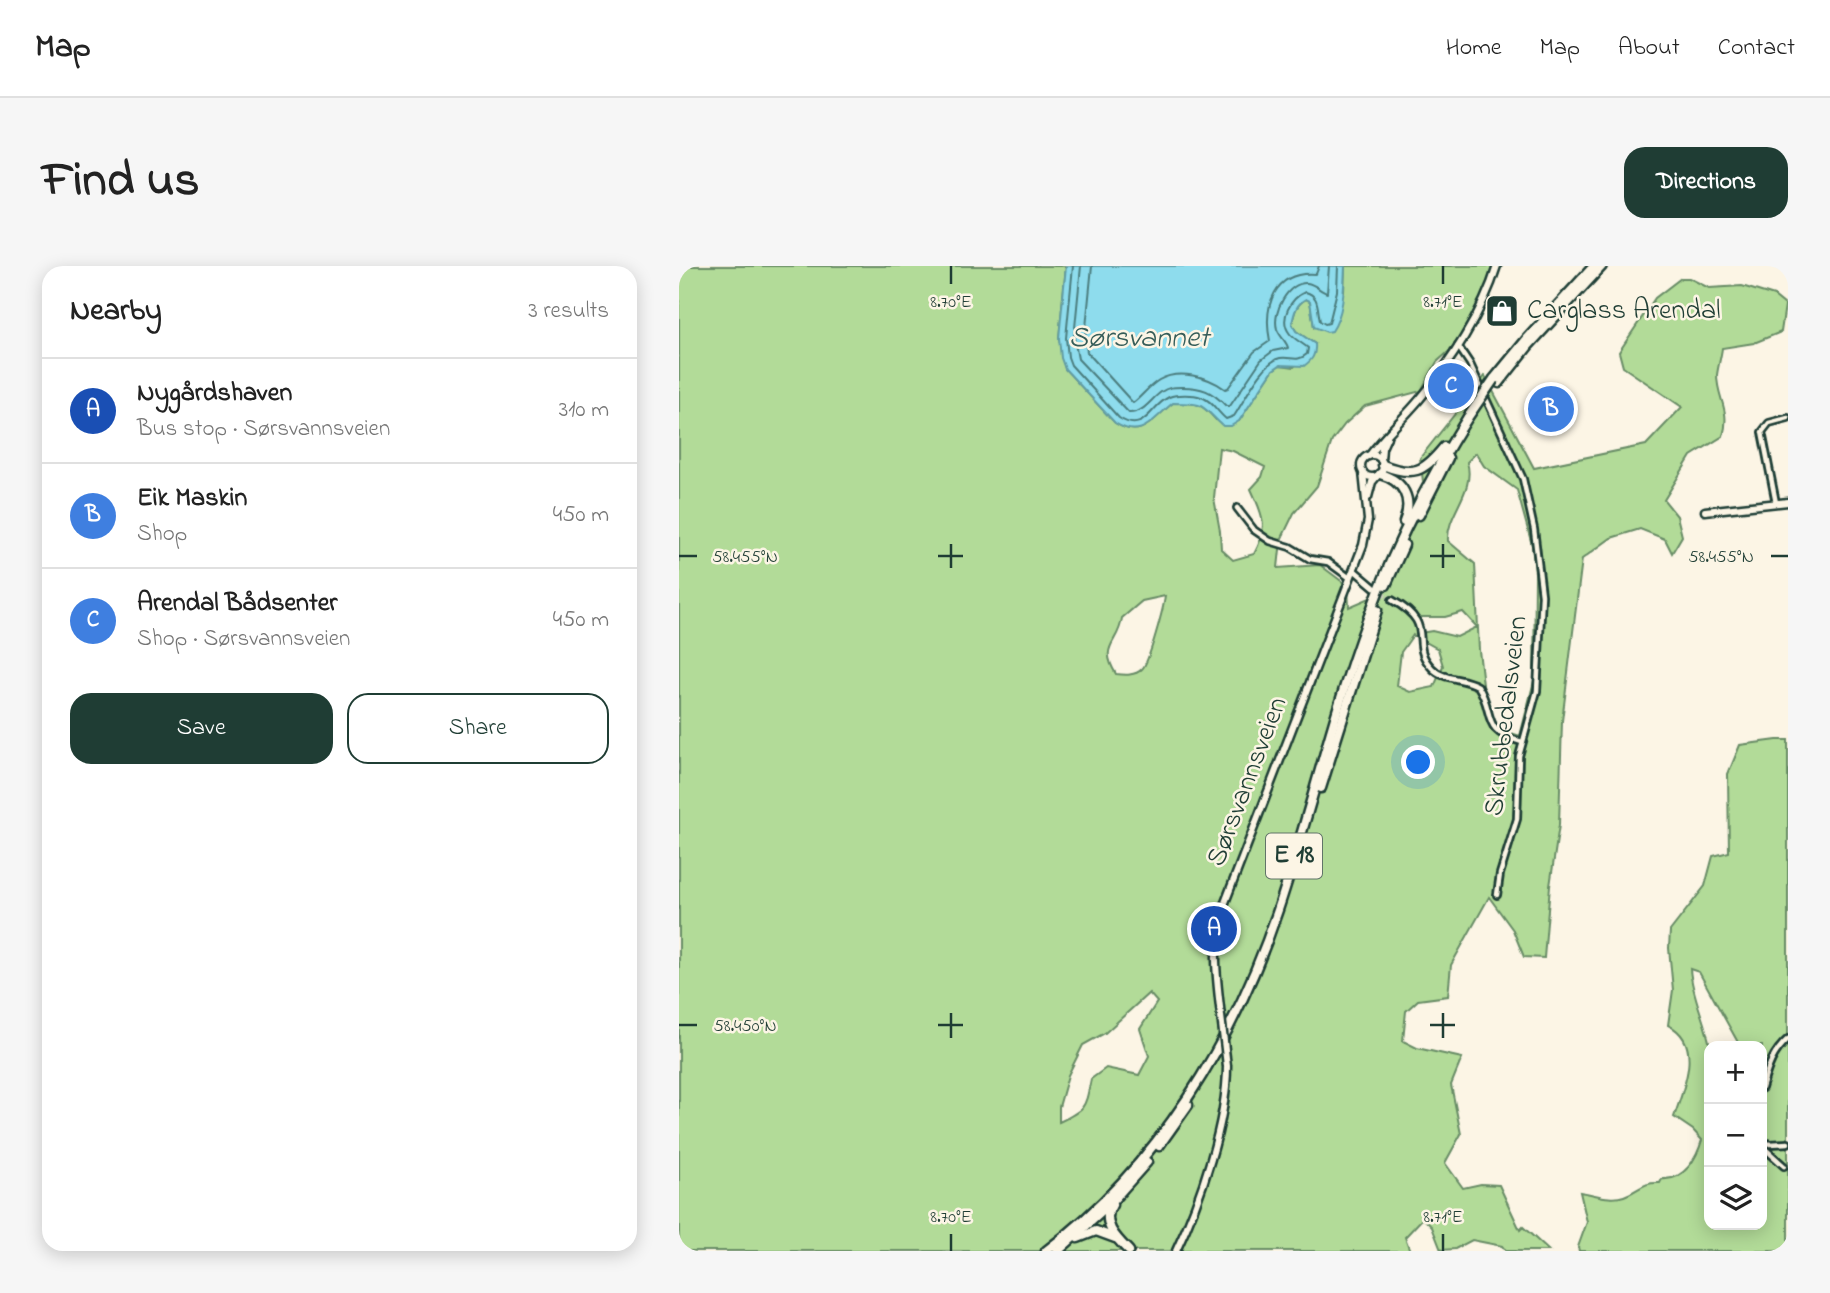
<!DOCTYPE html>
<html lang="en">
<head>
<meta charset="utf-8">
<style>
  :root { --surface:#fff; --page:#f6f6f6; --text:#222; --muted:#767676; --line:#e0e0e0; --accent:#1f3d34 }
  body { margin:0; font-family:"Indie Flower",sans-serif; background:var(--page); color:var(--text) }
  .controls { position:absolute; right:21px; bottom:21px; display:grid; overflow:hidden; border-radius:14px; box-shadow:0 4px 18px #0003 }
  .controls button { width:63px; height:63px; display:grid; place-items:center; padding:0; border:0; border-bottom:2px solid var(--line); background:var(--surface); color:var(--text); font:35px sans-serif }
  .you { position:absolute; left:740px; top:497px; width:24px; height:24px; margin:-18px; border:5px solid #fff; border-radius:50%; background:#1a73e8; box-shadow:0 0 0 10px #1a73e833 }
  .badge { display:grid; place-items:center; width:46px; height:46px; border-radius:50%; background:var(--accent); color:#fff; font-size:23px; font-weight:700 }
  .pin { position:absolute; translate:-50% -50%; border:4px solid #fff; box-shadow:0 2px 7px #0006 }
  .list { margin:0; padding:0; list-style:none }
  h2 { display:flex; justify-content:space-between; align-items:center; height:91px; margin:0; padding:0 28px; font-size:30px }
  h2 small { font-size:23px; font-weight:400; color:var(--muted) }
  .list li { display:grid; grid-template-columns:46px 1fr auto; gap:21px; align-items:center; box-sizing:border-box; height:105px; padding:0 28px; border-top:2px solid var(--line) }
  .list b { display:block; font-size:26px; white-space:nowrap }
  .list p { margin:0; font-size:23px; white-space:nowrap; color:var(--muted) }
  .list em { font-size:23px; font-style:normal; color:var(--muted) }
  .actions { display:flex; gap:14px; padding:21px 28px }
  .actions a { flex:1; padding:16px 0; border:2px solid var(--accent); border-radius:21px; text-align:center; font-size:24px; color:var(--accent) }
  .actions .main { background:var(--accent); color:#fff }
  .icon { flex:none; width:38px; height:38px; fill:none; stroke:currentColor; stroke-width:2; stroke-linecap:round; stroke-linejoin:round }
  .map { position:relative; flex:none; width:1109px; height:985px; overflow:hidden; border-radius:21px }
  header { display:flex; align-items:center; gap:42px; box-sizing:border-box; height:98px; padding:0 35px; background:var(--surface); border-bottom:2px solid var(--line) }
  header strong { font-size:33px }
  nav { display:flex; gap:38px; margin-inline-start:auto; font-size:24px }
  .intro { display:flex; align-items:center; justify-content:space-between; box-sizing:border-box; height:168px; padding:0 42px }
  h1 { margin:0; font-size:49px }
  .button { padding:18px 32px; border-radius:21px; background:var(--accent); color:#fff; font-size:24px; font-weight:700 }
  main { display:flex; gap:42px; padding:0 42px }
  aside { flex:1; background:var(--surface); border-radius:21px; box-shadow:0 4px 18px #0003 }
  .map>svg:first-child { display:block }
  .green { fill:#b2db98; stroke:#688c66; stroke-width:2; fill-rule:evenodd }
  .water { fill:#8edced; stroke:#629ca3; stroke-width:2 }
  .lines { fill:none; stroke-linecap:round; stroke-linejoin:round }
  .shore { stroke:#4b7d7e; stroke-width:2 }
  .street-tunnel { stroke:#d0d0c2; stroke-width:4.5; stroke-dasharray:4.5 2; stroke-linecap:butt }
  .street-casing { stroke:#1f3d34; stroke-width:10 }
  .secondary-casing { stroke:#1f3d34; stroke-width:11 }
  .highway-casing { stroke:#1f3d34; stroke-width:13 }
  .street { stroke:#fcf5e5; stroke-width:4.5 }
  .secondary { stroke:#fcf5e5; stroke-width:6 }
  .highway { stroke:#fcf5e5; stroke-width:8 }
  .secondary-bridge-casing { stroke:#1f3d34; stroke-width:11; stroke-linecap:butt }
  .highway-bridge-casing { stroke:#1f3d34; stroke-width:13; stroke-linecap:butt }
  .secondary-bridge { stroke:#fcf5e5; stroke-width:6 }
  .highway-bridge { stroke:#fcf5e5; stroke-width:8 }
  .ticks { fill:none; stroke:#1f3d34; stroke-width:2.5 }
  .labels { text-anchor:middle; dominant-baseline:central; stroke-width:5; stroke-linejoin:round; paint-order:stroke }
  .shield { fill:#fcf5e5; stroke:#617469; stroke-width:2 }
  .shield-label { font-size:26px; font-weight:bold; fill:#1f3d34 }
  .poi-label { font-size:28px; fill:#1f3d34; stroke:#fcf5e5; text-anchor:start }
  .street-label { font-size:28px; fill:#1f3d34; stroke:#fcf5e5 }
  .water-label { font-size:30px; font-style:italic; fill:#355d59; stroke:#fcf5e5 }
  .ticks-label { font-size:18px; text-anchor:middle; fill:#1f3d34; stroke:#fcf5e5; stroke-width:5; stroke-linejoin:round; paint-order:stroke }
</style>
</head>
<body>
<header>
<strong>Map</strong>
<nav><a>Home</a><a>Map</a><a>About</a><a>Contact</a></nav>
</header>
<div class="intro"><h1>Find us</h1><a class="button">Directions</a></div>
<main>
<aside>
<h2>Nearby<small>3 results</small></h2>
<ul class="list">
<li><span class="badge" style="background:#1a4fb4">A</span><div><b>Nygårdshaven</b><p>Bus stop · Sørsvannsveien</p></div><em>310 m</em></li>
<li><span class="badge" style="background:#3f7fe0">B</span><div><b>Eik Maskin</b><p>Shop</p></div><em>450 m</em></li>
<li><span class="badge" style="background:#3f7fe0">C</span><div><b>Arendal Bådsenter</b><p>Shop · Sørsvannsveien</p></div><em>450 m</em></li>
</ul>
<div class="actions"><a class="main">Save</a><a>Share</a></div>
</aside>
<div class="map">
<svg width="1109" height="985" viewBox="0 0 1109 985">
  <rect width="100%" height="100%" fill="#fcf5e5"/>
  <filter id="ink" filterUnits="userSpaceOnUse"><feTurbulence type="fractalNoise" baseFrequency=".0143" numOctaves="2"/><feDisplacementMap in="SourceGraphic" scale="14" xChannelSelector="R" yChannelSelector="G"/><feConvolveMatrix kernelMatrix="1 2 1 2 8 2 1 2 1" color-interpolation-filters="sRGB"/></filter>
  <g filter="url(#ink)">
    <g class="green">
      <path d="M0,0H387L380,72L386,103L436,157C464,175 474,152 494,137C517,137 521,135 537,154L560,155L594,104L601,99L615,101L636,78L617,65L613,58C615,47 617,38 627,33L631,35L635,61L665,26L666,0H813V8L787,70L758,96L742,125L686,140L666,158L653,175L638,220L615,247L602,274L599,302L641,299L669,320L670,341L691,332L706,311L745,223L741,192L806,110L855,202L967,179L1003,141L944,101L940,86L976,32L1002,12H1010L1030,22L1063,20L1095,30L1106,39L1102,66L1075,77L1043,82C1042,91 1039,100 1038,109C1038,133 1052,143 1044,170L1012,190L985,234L998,250L1003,270L993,287L986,273L961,263L932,272L903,293L883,455L880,559L871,620L865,692L845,691L834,664L810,631L772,699L769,730L739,734L727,745L724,775L738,782L783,792L772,819L782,868L766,897L784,922L802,918L820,919L841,964L844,961L870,985H827L823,980L793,974L776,983L762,984L753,961L744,952L726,971L731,985H0ZM540,182L554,185L586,201L583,211L572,223C584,249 590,261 575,288L554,294L542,283L541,265L535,232ZM797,187L805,200L838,224L853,279L856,307L855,415L841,470L817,462L806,436L800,384L796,298L769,275C767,248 797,225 788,196ZM486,330C485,340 470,397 463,403C456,410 446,409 437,408C419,379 440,378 443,352L463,335ZM784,346L798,361L778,371L753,365L741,367L742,351H766ZM734,369L759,383L764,400L755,421L731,426L718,420L722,386ZM470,727L478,736L461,763L470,790L460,809L427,802L412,813C406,842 407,843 380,856V841L389,809L404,779L426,767Z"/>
      <path d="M1098,474H1109V985H900L899,981L908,956L901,926C916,928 931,935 945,930C962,924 962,916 981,917L983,913C1005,915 1018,892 1023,874L1014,864L995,851C1005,822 1025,776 989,759L994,724L990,682L991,665L1026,620L1034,590L1050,586L1049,508L1061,479ZM1011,703L1020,706L1061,780H1083V959H1030L1031,780C1026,754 1013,730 1011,703Z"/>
    </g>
    <path class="water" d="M387,0H666C665,22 665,47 653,65L648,66L635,61L631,35L627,33C617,38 615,47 613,58L617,65L636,78C637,89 633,94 625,100L601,99L594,104L560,155L552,160H544C521,139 528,137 494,137C474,152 464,175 436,157L386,103L382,92L380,72Z"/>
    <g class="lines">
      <g class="shore">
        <path d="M394,0L387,72L389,91L392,99L440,152C466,169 471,140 490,131C497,128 515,128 522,131C533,134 538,146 547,153L555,150C564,137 584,95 601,92C612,90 618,97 628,88L629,82C623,77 615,73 611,68C599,53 612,32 626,26C641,29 638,43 641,55L646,58L650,57L658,25L659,0"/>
        <path d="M402,0L395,72L399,93L450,147C465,147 471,134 482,126C489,121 494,121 503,121C523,121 533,125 547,140H551L582,94L594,85L609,82C608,76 601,71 598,63C593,46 609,16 628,17C636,18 641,25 648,27L650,0"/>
        <path d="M413,0L406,72L408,86L454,137C463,130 470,120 480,114C499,103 529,110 546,123L549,122L575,86L591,75C584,40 595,4 637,8L640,0"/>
      </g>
      <path class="street-tunnel" d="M698,323L713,334"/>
      <defs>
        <g id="street">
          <path d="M779,80L791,98L844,213L855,263L863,329L858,425L840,490L838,553L821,608L818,629"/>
          <path d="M1097,237L1083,166L1090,157L1109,152"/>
          <path d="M558,242L575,264L591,275L611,281L631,293L649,296L671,312"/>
          <path d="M675,304L695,321"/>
          <path d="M713,334C760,360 728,376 753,402C765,415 784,411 799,420C817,448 800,465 843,476"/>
          <path d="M1083,822C1089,802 1093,787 1109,773"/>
          <path d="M1083,875L1091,878L1109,877"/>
          <path d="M1083,880L1105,900"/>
        </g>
        <g id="secondary">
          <circle cx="693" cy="200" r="11"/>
          <path d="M690,190C705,170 723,154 740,134C771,98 804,46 818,0"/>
          <path d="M702,194L703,182L708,171"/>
          <path d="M689,231L693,216L698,210"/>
          <path d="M1026,245L1109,236"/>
          <path d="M542,750C538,715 533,682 542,647L684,279L689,254L684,206"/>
          <path d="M497,985C521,935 548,856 548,800"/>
        </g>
        <g id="highway">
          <path d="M815,113L848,73L915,0"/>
          <path d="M820,117L850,79L923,0"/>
          <path d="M704,199C734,211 745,206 765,181"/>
          <path d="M701,208C725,215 734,233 725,256"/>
          <path d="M740,249L769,192"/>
          <path d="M707,319L725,279"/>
          <path d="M642,522L698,344"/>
          <path d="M480,880L509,839"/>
          <path d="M433,939C421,957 438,973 450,985"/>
          <path d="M399,972L417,965L436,972"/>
          <path d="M367,985C479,901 555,775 599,644C631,548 653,449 688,355C714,283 748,216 789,151"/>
          <path d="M379,985L428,941L468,896"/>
        </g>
      </defs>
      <use href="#street" class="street-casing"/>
      <use href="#secondary" class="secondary-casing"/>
      <use href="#highway" class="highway-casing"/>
      <use href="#street" class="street"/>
      <use href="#secondary" class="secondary"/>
      <use href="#highway" class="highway"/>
      <defs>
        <path id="secondary-bridge" d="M542,750L548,800"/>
        <path id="highway-bridge" d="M789,151L815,113"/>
      </defs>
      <use href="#secondary-bridge" class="secondary-bridge-casing"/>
      <use href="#highway-bridge" class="highway-bridge-casing"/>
      <use href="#secondary-bridge" class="secondary-bridge"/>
      <use href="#highway-bridge" class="highway-bridge"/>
    </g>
  </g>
  <path class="ticks" d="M272,0V18M764,0V18M272,278V302M764,278V302M0,290H18M259,290H284M751,290H776M1092,290H1109M272,747V772M764,747V772M0,759H18M259,759H284M751,759H776M272,968V985M764,968V985"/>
  <defs>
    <symbol id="shop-square" viewBox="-11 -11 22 22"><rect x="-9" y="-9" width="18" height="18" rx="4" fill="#1f3d34" stroke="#fcf5e5"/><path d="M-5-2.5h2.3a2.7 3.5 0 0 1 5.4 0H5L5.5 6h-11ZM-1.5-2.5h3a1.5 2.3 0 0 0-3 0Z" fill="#fff"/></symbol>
  </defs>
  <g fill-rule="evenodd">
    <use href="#shop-square" x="804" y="26" width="38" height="38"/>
  </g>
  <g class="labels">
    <rect class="shield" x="587" y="567.5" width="56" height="45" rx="5"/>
    <g class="shield-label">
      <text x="615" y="590">E 18</text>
    </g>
    <g class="poi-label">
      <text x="848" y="45">Carglass Arendal</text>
    </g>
    <g class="street-label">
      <text transform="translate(828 450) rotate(-83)">Skrubbedalsveien</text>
      <text transform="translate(569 516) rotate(-69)">Sørsvannsveien</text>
    </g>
    <g class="water-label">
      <text x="460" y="73">Sørsvannet</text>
    </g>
  </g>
  <g class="ticks-label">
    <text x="272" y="41">8.70°E</text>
    <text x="764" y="41">8.71°E</text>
    <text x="66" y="296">58.455°N</text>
    <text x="1042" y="296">58.455°N</text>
    <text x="66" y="765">58.450°N</text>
    <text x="272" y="956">8.70°E</text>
    <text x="764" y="956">8.71°E</text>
  </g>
</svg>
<div class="controls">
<button>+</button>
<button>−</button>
<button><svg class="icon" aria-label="layers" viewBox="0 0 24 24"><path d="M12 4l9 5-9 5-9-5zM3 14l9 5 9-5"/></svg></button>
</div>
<div class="you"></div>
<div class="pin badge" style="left:535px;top:663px;background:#1a4fb4">A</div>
<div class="pin badge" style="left:872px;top:143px;background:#3f7fe0">B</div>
<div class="pin badge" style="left:772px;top:120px;background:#3f7fe0">C</div>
</div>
</main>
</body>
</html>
